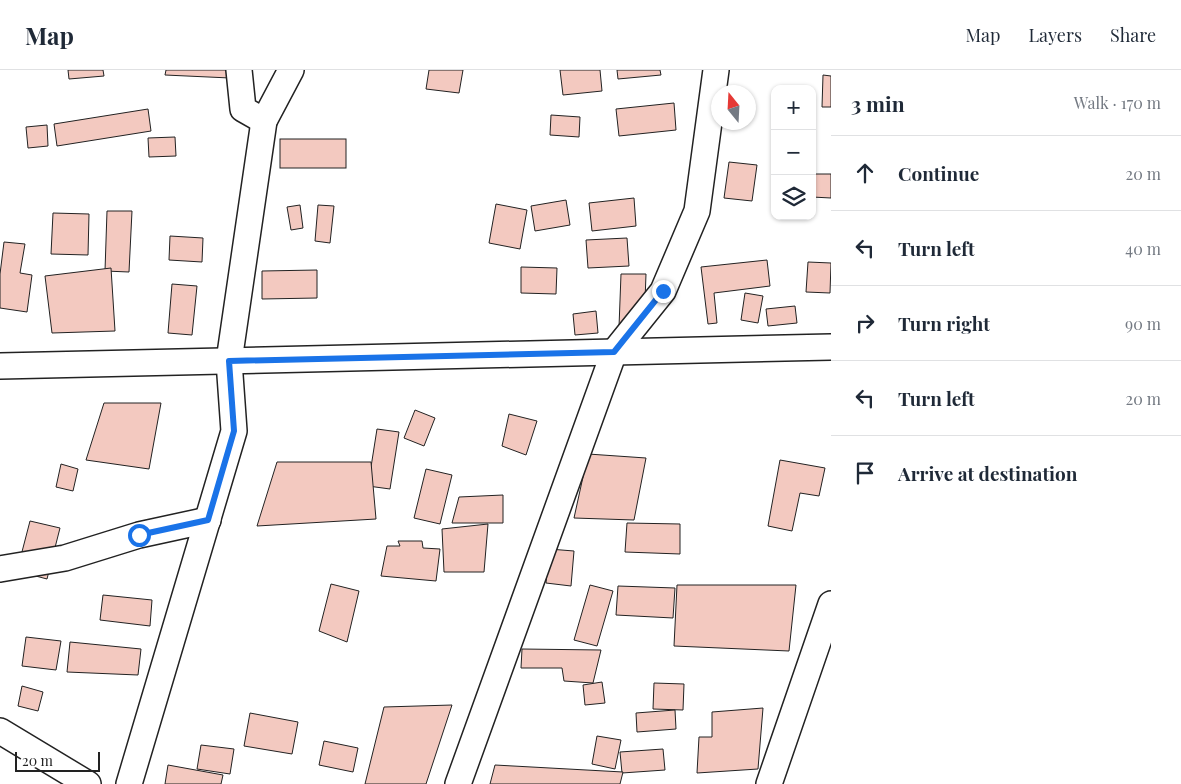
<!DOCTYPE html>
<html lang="en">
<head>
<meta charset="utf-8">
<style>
  :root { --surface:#fff; --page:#f2f2f3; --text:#1f2937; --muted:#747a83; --line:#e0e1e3 }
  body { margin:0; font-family:"Playfair Display",serif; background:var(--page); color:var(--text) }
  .controls { position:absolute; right:15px; top:15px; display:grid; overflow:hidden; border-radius:10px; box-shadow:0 1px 4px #0004 }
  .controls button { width:45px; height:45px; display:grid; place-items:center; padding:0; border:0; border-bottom:1px solid var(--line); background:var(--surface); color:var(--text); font:25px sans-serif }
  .compass { position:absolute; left:711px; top:15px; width:45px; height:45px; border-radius:50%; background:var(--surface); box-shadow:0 1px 4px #0004; rotate:342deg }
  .scale { position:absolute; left:15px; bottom:12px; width:85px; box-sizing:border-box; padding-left:5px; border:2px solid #222; border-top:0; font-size:14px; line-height:18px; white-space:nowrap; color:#222; -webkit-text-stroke:4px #fff; paint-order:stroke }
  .stop { position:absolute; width:15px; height:15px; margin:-11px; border:4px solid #1a73e8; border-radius:50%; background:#fff }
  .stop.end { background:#1a73e8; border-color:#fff; box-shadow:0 1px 5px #0008 }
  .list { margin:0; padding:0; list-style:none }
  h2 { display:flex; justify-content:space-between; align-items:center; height:65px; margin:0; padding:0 20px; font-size:21px }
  h2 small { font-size:16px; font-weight:400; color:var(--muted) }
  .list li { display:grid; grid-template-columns:32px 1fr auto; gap:15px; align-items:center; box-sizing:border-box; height:75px; padding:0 20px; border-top:1px solid var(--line) }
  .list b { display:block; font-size:19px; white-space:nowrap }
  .list em { font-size:16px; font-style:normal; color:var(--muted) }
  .icon { flex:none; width:28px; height:28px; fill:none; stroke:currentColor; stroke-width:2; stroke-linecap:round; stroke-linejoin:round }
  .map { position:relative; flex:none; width:831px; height:714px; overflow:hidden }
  header { display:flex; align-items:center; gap:30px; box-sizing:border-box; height:70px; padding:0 25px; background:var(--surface); border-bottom:1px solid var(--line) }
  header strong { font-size:24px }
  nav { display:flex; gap:28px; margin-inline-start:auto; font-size:18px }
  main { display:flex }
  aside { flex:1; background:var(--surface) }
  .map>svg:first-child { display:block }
  .building { fill:#f3c9c0; stroke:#222 }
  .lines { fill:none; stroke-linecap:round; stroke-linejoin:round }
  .minor-casing { stroke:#222; stroke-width:28 }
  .minor { stroke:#fff; stroke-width:25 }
  .route { stroke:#1a73e8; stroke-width:6 }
</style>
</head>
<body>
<header>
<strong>Map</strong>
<nav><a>Map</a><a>Layers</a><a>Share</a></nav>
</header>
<main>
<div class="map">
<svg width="831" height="714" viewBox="0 0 831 714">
  <rect width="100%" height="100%" fill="#fff"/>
  <g class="building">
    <path d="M68,0H103L104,6L69,9Z"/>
    <path d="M166,0H230V8L165,5Z"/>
    <path d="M429,0H463L459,23L426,19Z"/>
    <path d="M560,0H600L602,21L563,25Z"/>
    <path d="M617,0H660L661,5L618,9Z"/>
    <path d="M823,5L831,6V37H822Z"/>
    <path d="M674,33L676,60L619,66L616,39Z"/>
    <path d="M148,39L151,61L57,76L54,54Z"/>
    <path d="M551,45L580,47L579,67L550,65Z"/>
    <path d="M47,55L48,76L28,78L26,57Z"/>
    <path d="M175,67L176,86L149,87L148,68Z"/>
    <rect x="280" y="69" width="66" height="29"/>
    <path d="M729,92L757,95L752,131L724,128Z"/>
    <path d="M812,104H831V128L812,127Z"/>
    <path d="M634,128L636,156L592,161L589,133Z"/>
    <path d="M566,130L570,155L535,161L531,136Z"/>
    <path d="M496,134L527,140L520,179L489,173Z"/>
    <path d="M300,135L303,158L291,160L287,137Z"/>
    <path d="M318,135L334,136L330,173L315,171Z"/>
    <path d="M107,141H132L129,202L105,201Z"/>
    <path d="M53,143L89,144L88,185L51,184Z"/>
    <path d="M170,166L203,168L202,192L169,190Z"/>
    <path d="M627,168L629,196L588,198L586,170Z"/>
    <path d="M4,172L25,174L20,203L32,205L27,242L0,238V204Z"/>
    <path d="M767,190L770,216L714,223L717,253L708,254L701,197Z"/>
    <path d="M808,192L831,193L830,223L806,222Z"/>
    <path d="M521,197L557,198L556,224L521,223Z"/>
    <path d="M111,198L115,261L52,263L45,206Z"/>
    <path d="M317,200V228L262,229V201Z"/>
    <path d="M621,204H646L644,258L619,257Z"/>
    <path d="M172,214L197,216L192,265L168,263Z"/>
    <path d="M745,223L763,226L758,253L741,250Z"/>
    <path d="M795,236L797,253L768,256L766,239Z"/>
    <path d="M596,241L598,263L575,265L573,244Z"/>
    <path d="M104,333H161L149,399L86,390Z"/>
    <path d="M415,340L435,348L424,376L404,368Z"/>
    <path d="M509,344L537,351L526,385L502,376Z"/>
    <path d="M377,359L399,362L390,419L368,416Z"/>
    <path d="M588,384L646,388L634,450L574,448Z"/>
    <path d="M780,390L825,398L819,426L800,423L792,461L768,456Z"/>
    <path d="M277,392H371L376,449L257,456Z"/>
    <path d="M61,394L78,399L73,421L56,417Z"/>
    <path d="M426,399L452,405L440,454L414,448Z"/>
    <path d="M503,425V453H452L459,427Z"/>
    <path d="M30,451L60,458L47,509L17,501Z"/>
    <path d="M627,453L680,454V484L625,482Z"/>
    <path d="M488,454L484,502H444L442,459Z"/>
    <path d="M398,471H422L423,478L440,479L436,511L381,506L387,476H400Z"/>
    <path d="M549,479L574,481L571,516L546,513Z"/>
    <path d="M331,514L359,521L347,572L319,561Z"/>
    <path d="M590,515L613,521L597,576L574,570Z"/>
    <path d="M677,515H796L789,581L674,576Z"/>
    <path d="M618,516L675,518L673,548L616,545Z"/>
    <path d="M103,525L152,530L150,556L100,550Z"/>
    <path d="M26,567L61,571L56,600L22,596Z"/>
    <path d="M70,572L141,579L138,605L67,602Z"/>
    <path d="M522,579L601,580L593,613L564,611L562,598H521Z"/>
    <path d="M602,612L605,633L585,635L583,615Z"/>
    <path d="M654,613L684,614L683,640L653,639Z"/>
    <path d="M22,616L43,622L38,641L18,636Z"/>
    <path d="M452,635L426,714H365L384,637Z"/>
    <path d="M763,638L758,699L697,703L699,667H712V642Z"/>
    <path d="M675,640L676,659L637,662L636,643Z"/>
    <path d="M250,643L298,652L292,684L244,676Z"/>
    <path d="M597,666L621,670L615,699L592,694Z"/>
    <path d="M324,671L358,678L353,702L319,695Z"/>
    <path d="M201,675L234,679L230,704L197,699Z"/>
    <path d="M663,679L665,700L622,703L620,682Z"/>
    <path d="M168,695L223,705L221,714H165Z"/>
    <path d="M495,695L623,702L620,714H490Z"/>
  </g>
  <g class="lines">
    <defs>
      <g id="minor">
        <path d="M239,0L243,39L264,51"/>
        <path d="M0,296L831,277"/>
        <path d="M0,499L65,488L139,465L208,450"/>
        <path d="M0,661L88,714"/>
        <path d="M129,714L234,361L229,291L264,51L291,0"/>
        <path d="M458,714L614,282L663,221L697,141L716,0"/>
        <path d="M769,714L831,534"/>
      </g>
    </defs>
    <use href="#minor" class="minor-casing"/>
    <use href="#minor" class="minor"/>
  </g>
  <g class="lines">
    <path class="route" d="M139,465L208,450L234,361L229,291L614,282L663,221"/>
  </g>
</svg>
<div class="controls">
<button>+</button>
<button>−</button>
<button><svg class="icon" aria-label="layers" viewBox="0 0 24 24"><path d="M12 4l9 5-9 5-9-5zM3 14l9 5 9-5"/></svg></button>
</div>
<svg class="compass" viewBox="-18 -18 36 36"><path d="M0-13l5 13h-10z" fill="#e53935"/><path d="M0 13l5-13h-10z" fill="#747a83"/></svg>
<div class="scale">20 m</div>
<div class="stop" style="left:139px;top:465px"></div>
<div class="stop end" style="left:663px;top:221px"></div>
</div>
<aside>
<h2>3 min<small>Walk · 170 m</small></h2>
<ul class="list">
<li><svg class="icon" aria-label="ahead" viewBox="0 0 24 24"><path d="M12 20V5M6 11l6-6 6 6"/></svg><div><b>Continue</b></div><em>20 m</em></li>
<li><svg class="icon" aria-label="left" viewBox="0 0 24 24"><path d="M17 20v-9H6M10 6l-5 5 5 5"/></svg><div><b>Turn left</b></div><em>40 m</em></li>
<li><svg class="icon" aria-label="right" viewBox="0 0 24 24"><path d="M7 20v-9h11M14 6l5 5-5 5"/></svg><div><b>Turn right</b></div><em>90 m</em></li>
<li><svg class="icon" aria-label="left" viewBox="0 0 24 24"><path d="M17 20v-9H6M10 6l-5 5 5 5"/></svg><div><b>Turn left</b></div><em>20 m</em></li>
<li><svg class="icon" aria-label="arrive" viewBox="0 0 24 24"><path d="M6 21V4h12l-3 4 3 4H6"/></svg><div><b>Arrive at destination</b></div></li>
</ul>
</aside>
</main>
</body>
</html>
